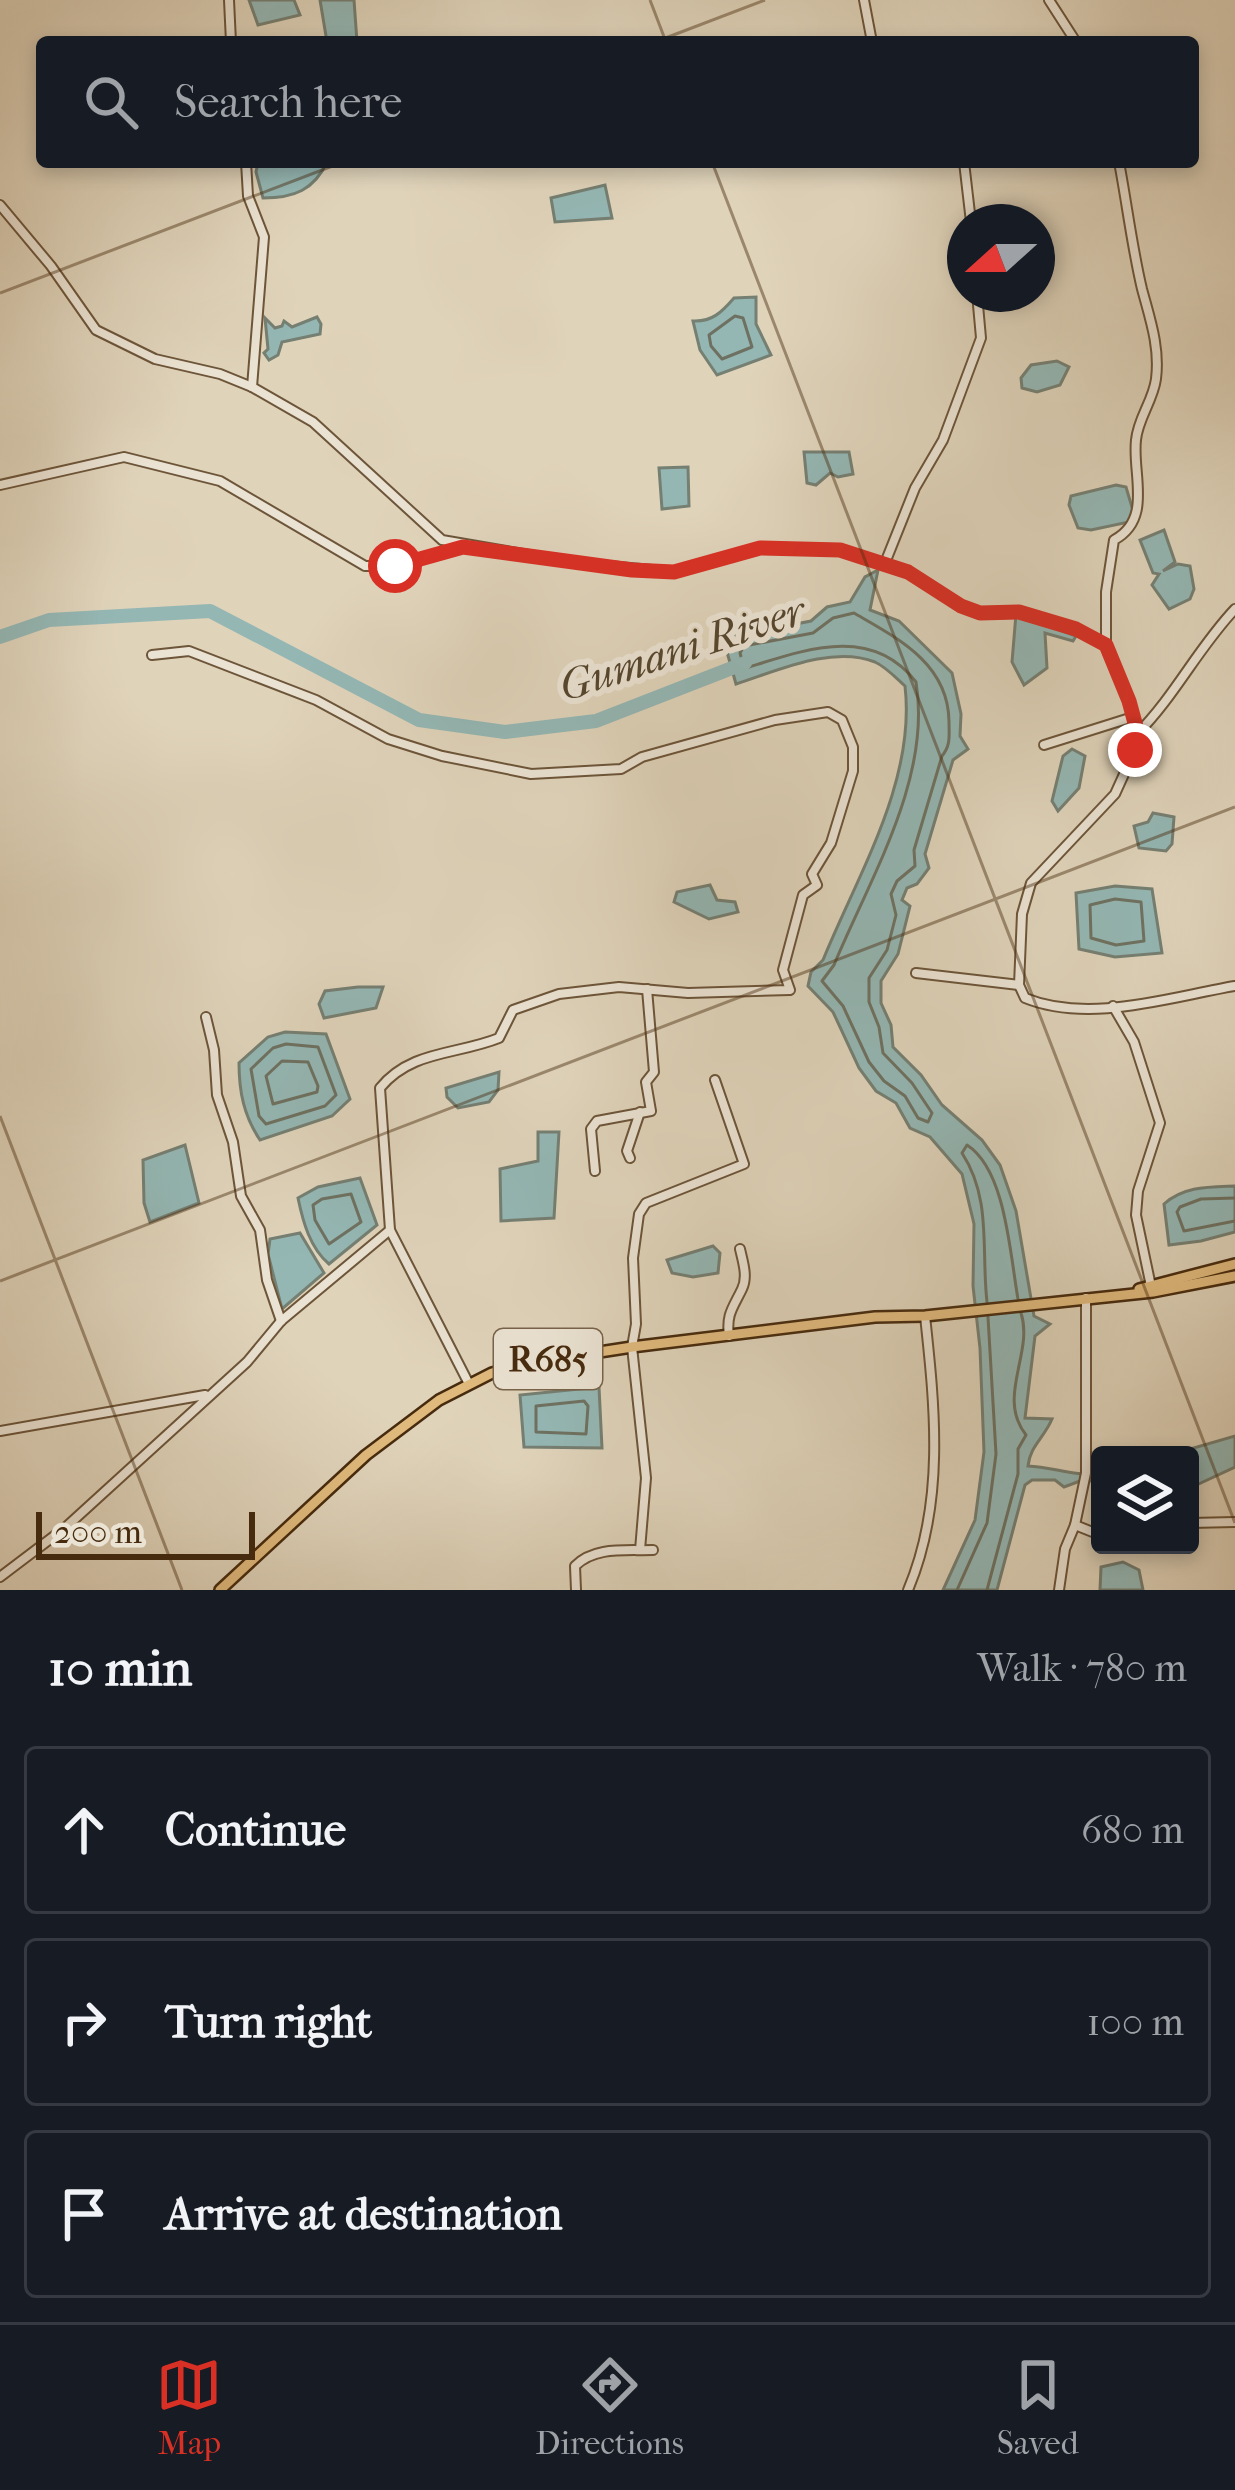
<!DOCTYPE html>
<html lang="en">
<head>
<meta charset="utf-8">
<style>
  :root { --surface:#171b24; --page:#20242c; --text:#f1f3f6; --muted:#9ea1a6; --line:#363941; --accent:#d93025 }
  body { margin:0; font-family:"IM FELL French Canon",serif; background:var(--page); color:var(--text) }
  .controls { position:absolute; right:36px; bottom:36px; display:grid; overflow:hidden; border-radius:12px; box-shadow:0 6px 18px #0003 }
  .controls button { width:108px; height:108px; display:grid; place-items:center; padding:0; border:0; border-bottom:3px solid var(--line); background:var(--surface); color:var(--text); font:60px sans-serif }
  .compass { position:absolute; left:947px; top:204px; width:108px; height:108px; border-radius:50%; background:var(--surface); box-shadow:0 6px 18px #0003; rotate:249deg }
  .scale { position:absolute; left:36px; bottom:30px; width:219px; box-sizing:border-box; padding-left:12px; border:6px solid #472b0e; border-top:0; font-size:33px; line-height:42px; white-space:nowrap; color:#472b0e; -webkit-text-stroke:9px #eae2d2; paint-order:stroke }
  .stop { position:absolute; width:36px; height:36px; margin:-27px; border:9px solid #d93025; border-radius:50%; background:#fff }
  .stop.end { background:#d93025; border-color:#fff; box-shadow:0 3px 12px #0008 }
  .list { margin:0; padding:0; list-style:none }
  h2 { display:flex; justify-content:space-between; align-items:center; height:156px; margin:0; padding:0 48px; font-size:51px }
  h2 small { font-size:39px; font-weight:400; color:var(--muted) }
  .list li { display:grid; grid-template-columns:78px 1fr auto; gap:36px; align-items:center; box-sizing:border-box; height:168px; margin:0 24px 24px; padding:0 24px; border:3px solid var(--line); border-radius:12px }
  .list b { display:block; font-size:45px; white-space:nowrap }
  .list em { font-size:39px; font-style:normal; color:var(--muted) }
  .icon { flex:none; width:66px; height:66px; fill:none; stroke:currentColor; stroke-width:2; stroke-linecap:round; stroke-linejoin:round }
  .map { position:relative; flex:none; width:1235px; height:1590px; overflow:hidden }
  .search { position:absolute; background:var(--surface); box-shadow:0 6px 18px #0003; left:36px; right:36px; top:36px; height:132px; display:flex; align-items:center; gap:30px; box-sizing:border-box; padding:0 42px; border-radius:12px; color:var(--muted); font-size:45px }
  .sheet { height:732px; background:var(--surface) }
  nav { display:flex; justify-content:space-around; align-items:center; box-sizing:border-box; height:168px; border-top:3px solid var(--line); background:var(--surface); font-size:33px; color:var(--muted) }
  nav a { display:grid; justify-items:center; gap:6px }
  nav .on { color:var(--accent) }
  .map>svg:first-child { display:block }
  .water { fill:#94b7b4; stroke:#757f72; stroke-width:3 }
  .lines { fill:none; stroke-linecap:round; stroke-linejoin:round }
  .shore { stroke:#6e7161; stroke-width:3 }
  .river { stroke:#94b7b4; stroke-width:14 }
  .minor-casing { stroke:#6d5539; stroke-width:12 }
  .major-casing { stroke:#472b0e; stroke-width:14 }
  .minor { stroke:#eae2d2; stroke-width:8 }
  .major { stroke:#e0ba7d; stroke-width:9 }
  .route { stroke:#d93025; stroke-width:15 }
  .ticks { fill:none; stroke:#472b0e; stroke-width:3; stroke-opacity:0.45 }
  .labels { text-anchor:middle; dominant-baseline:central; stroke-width:12; stroke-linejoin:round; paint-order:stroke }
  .shield { fill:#eae2d2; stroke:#786249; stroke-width:3 }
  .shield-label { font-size:36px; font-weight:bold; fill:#472b0e }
  .water-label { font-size:42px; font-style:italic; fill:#56472f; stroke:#eae2d2 }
</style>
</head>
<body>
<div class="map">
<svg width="1235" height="1590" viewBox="0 0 1235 1590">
  <rect width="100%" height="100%" fill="#dfd3ba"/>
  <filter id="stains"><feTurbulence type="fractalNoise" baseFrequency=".00167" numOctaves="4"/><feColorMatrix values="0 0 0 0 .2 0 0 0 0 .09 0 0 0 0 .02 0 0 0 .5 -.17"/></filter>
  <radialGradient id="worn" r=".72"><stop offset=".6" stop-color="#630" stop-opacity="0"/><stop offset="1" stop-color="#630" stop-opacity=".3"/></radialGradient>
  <g class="water">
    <path d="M249,0H294L300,15L258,25Z"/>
    <path d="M320,0H354L357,42H327Z"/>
    <path d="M258,162H327C314,190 294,198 263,198L256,172Z"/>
    <path d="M605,185L612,218L555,222L551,198Z"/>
    <path d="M756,297V324L771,355L717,375L700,350L693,321C712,322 722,312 734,298Z"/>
    <path d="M317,317L321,324L320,334L282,342L278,355L269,360L264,353L268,349L265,318L275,328L282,326L284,321L292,327Z"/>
    <path d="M1057,361L1069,367L1060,385L1037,392L1022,388L1021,378L1031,365Z"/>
    <path d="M804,452H849L853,474L838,477L830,473L816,485L807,483Z"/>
    <path d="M688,467L689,506L662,509L659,468Z"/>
    <path d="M1116,485L1126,487L1134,514L1129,522L1091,530L1078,528L1069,505L1071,496Z"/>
    <path d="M1164,530L1175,562L1163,571L1178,564L1190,566L1194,589L1190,599L1169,609L1152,585L1159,574L1153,573L1140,540Z"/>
    <path d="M878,570L870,610L899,621L952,673L961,714L960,736L968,749L953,760L925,854L929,868L917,884L907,888L902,900L910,906L898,954L881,981V1003L891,1025L893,1047L921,1075L942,1105L982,1140L1000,1165L1016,1211L1034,1316L1050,1324L1035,1336L1025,1418L1052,1419C1044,1438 1030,1446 1028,1466C1054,1467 1074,1477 1100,1473V1481H1080L1064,1487L1055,1480H1032L1025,1485L997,1590H943L975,1520L984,1452L980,1348L973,1286L974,1224L962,1174L930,1137L910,1128L896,1103L876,1091L859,1068L833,1012L808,986L811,972L823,960C858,874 916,781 905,686C896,678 886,667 875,662C832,645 777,671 736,684L723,638L811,621L827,607L850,602L865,577Z"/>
    <path d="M1016,614L1076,636L1073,641L1045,633L1047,668L1024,685L1012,662Z"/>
    <path d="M1072,749L1085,756L1079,788L1058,811L1052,801L1063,756Z"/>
    <path d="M1153,813L1174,817L1172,844L1166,851L1139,848L1134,826L1148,822Z"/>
    <path d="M710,885L717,900L735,902L738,912L709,919L674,902L677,892Z"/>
    <path d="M1115,886L1152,889L1162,953L1115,957L1079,949L1076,893Z"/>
    <path d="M358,987H383L376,1008L324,1018L319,1004L325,991Z"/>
    <path d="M285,1032L326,1034L350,1099L332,1116L260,1140C244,1116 239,1092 239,1063L268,1037Z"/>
    <path d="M499,1072L498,1090L489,1102L458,1108L447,1097L446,1088Z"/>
    <path d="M538,1132H559L554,1218L501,1221L500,1169L538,1161Z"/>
    <path d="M185,1145L199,1203L150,1222L144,1203L143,1160Z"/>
    <path d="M360,1178L377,1225L329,1264C310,1248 303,1222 298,1198L318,1187Z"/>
    <path d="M1235,1186V1232L1201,1241L1169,1245L1164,1204C1184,1186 1209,1187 1235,1186Z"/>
    <path d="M300,1233L324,1273L282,1309L268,1254L270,1239Z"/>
    <path d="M713,1246L720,1253L718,1273L693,1277L672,1273L667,1260Z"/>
    <path d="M599,1387L602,1448L524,1447L520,1395Z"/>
    <path d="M1235,1436V1467L1190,1488V1455H1145L1180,1452Z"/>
    <path d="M1123,1562L1139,1570L1143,1590H1100L1101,1567Z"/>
  </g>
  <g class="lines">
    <g class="shore">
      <path d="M735,316L743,318L752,347L722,359L711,346L709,335Z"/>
      <path d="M854,613C897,638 948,663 949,721C949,736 951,745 942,756L914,850L915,866L897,881L891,894L896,915L887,950L869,978V1002L879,1027L883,1053L912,1083L932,1113L928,1122L918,1118L905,1096L884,1081L869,1062L843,1006L822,981L834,965C870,878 932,778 916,682C872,625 807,649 749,667L743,664L740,653L744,646L813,633L833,618Z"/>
      <path d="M1115,899L1141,902L1144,941L1116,945L1091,938L1090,905Z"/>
      <path d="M286,1044L318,1047L336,1095L325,1106L266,1124L259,1116L251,1069L273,1048Z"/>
      <path d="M282,1061L308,1062L318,1086L317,1092L273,1104L266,1076Z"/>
      <path d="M351,1194L361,1222L329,1244L315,1220L313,1205L322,1199Z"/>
      <path d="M1235,1198L1201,1199L1180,1207L1177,1212L1184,1231L1235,1221"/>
      <path d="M987,1302C981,1250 992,1199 962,1153L967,1145C1006,1170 1010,1255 1018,1299"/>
      <path d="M584,1401L588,1406L586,1434L536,1432V1406Z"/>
      <path d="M957,1590L987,1523L996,1454L988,1317"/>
      <path d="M987,1590L1018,1474V1449L1026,1435C996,1397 1034,1353 1021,1313"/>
    </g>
    <path class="river" d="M0,637L49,620L210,611L419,720L505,732L596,721L745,663"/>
    <defs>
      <g id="minor">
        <path d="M229,0L231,42"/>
        <path d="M864,0L872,42"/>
        <path d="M1049,0L1076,42"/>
        <path d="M246,162L248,196L264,237L252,387"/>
        <path d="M964,162L971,222"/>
        <path d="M0,205L51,266L96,330L155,359L220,374L252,387L313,422L442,540L576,563L674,572L760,548L840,550L908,572L961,606L980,613L1019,612L1076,629L1106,645L1129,701L1137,734L1135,750L1115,794L1031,883L1022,914L1019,985L1025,998C1089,1024 1170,997 1235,986"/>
        <path d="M0,485L124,457L220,481L365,566H395L462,547"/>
        <path d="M885,563L915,488L943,440L981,338L977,294"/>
        <path d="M1106,645V592L1114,540C1153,519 1132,474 1136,440C1138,418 1153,401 1156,379C1160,347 1150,319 1142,289C1132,247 1127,204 1119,162"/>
        <path d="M152,655L189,651L316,700L388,739L442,756L531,774L621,769L642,757L775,720L828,712L842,720L853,747V771L831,843L812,874L817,885L803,895L783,970L790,990L688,993L619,987L559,994L513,1010L499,1038C457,1055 411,1050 380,1088L390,1230L468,1382"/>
        <path d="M1137,734C1175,696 1198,648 1235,609"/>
        <path d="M1044,745L1133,717"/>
        <path d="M916,973L1019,985"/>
        <path d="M1113,1006L1134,1042L1160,1123L1138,1191L1136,1215L1152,1291"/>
        <path d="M206,1017L214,1050L217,1095L233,1142L241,1196L260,1230L267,1280L281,1321"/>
        <path d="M630,1158L627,1151L640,1112"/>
        <path d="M595,1171L591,1129L597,1121L651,1111L646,1082L654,1072L647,989"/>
        <path d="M729,1336C726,1314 733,1308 742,1289C748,1277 743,1262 740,1249"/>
        <path d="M0,1431L205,1395"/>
        <path d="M1190,1523L1235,1522"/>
        <path d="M1075,1525L1100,1535"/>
        <path d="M640,1550L646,1478L632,1347L636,1324L633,1258L639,1214L646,1203L744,1164L715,1080"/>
        <path d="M0,1577L66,1527L247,1362L281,1321L390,1230"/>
        <path d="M576,1590L575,1566C595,1546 626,1551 653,1550"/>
        <path d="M908,1590C945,1503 935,1408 925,1316"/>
        <path d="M1059,1590L1065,1549L1075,1525L1086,1473V1298"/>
      </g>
      <g id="major">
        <path d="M1139,1289L1235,1264"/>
        <path d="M220,1590L366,1455L439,1400L492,1373L528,1363L632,1347L875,1317L925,1316L1153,1292L1235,1276"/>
      </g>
    </defs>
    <use href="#minor" class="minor-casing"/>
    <use href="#major" class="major-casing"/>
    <use href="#minor" class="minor"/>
    <use href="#major" class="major"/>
  </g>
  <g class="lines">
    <path class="route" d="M395,566L463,547L632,570L674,572L760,548L840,550L908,572L961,606L980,613L1019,612L1076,629L1106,645L1129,701L1138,734L1135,750"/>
  </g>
  <path class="ticks" d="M650,0L666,42M655,42L765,0M712,162L1235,1523M0,293L343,162M0,1116L182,1590M0,1281L1235,807"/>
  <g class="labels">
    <rect class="shield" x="494" y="1329" width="108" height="60" rx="9"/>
    <g class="shield-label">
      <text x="548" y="1359">R685</text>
    </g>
    <g class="water-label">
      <text transform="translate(682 649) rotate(-18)">Gumani River</text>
    </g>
  </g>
  <rect width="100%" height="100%" filter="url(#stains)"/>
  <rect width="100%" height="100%" fill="url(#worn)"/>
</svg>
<div class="controls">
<button><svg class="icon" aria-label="layers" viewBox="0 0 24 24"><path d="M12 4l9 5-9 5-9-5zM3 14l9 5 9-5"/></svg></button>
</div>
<svg class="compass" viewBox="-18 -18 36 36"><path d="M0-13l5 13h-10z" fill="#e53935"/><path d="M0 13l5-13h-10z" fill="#9ea1a6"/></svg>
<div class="scale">200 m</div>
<div class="stop" style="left:395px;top:566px"></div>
<div class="stop end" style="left:1135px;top:750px"></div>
<div class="search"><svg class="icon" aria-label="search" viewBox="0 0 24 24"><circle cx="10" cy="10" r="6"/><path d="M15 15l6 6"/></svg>Search here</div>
</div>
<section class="sheet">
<h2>10 min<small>Walk · 780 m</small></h2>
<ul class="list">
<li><svg class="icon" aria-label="ahead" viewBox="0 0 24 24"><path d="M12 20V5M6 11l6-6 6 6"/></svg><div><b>Continue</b></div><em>680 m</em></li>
<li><svg class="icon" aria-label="right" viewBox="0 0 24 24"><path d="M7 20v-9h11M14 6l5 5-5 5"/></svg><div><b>Turn right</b></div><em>100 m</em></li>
<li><svg class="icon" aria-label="arrive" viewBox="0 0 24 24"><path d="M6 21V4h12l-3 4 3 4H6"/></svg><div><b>Arrive at destination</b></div></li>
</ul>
</section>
<nav>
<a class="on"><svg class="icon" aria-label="map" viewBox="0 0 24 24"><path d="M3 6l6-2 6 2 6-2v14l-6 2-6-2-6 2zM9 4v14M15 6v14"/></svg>Map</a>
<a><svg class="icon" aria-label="directions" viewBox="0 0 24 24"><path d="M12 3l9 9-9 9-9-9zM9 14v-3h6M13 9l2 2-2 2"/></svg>Directions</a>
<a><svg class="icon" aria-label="saved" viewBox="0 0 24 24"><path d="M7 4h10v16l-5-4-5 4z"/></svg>Saved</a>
</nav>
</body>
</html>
